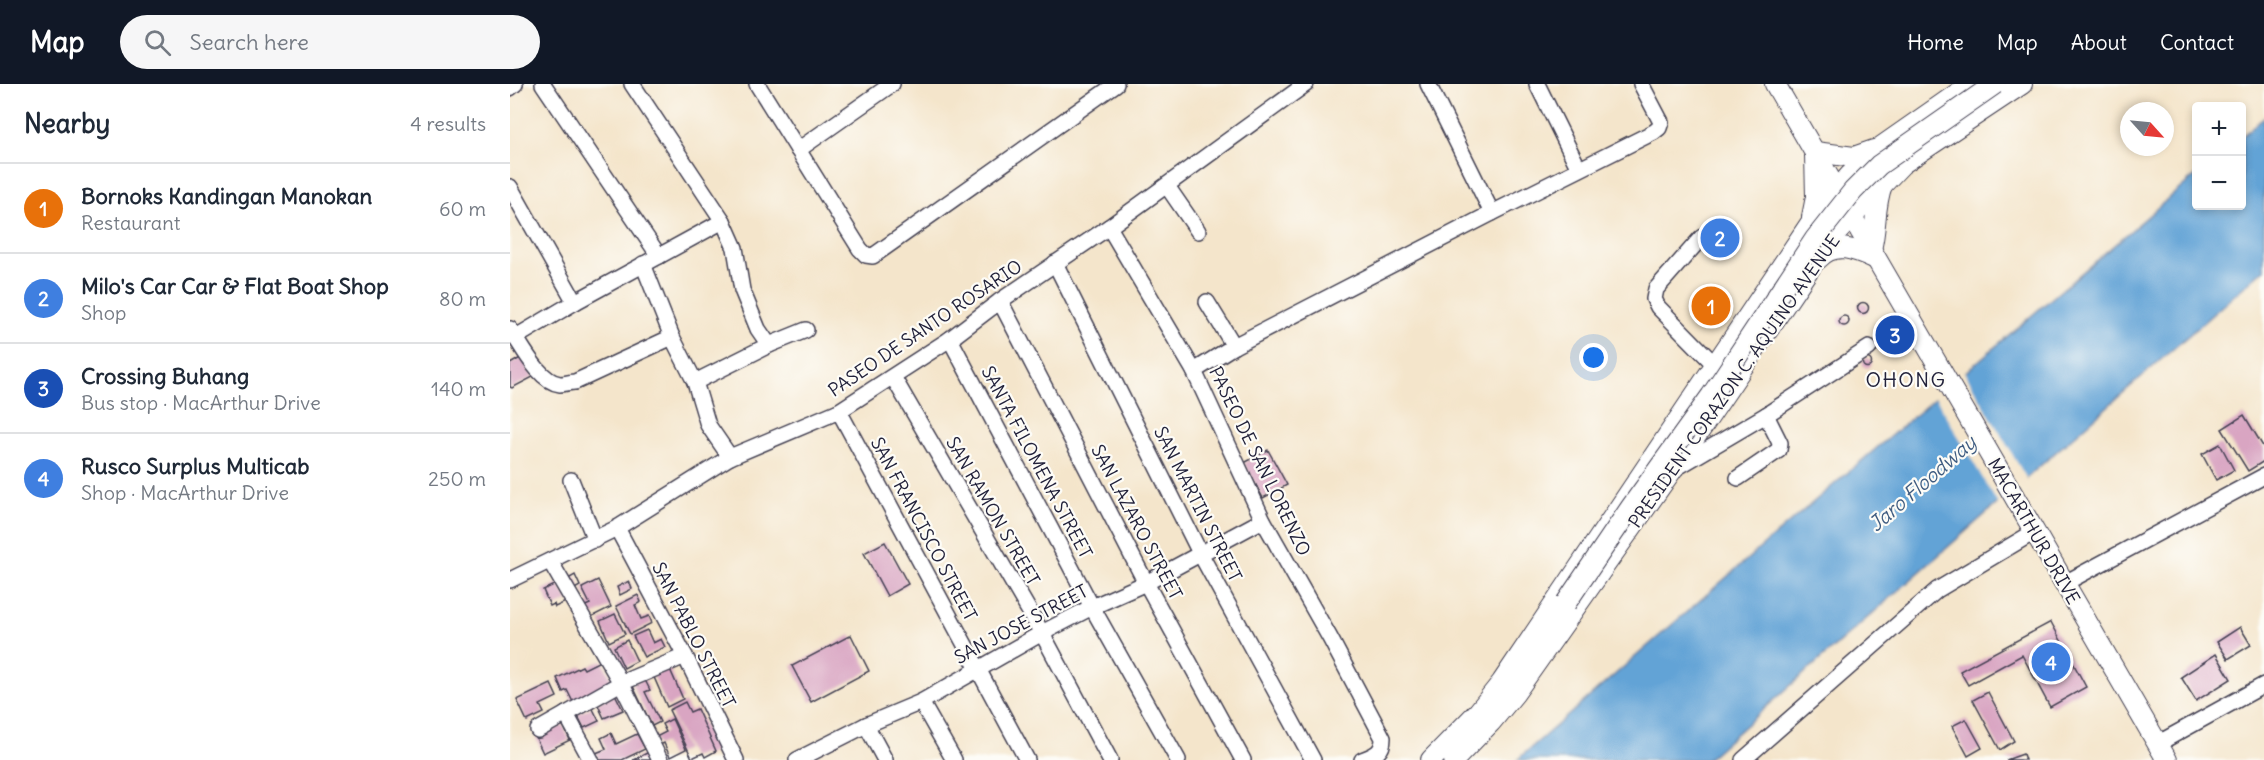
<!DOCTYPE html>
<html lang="en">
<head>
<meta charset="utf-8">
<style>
  :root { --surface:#fff; --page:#f6f6f7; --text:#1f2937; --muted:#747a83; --line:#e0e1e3; --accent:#111827 }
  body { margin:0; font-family:Delius,sans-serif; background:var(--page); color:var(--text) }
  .controls { position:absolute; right:18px; top:18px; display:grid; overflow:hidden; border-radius:6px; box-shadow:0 3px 9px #0003 }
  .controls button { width:54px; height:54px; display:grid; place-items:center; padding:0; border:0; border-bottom:2px solid var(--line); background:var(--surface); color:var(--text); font:30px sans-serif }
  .compass { position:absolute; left:1610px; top:18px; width:54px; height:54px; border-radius:50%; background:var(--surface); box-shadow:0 3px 9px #0003; rotate:117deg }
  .you { position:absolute; left:1084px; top:274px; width:21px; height:21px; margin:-15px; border:4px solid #fff; border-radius:50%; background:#1a73e8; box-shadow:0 0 0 9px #1a73e833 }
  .badge { display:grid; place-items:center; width:39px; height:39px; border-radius:50%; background:var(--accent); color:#fff; font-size:20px; font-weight:700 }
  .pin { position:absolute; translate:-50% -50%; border:3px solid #fff; box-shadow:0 2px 6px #0006 }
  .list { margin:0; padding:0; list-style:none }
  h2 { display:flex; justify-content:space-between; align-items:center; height:78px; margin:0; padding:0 24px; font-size:26px }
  h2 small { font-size:20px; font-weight:400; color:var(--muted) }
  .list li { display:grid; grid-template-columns:39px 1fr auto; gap:18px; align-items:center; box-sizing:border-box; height:90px; padding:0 24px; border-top:2px solid var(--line) }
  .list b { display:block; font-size:22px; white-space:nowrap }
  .list p { margin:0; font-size:20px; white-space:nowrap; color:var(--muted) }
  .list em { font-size:20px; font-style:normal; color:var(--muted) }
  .icon { flex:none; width:33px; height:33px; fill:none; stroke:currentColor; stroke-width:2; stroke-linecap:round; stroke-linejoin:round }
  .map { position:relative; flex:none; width:1754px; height:676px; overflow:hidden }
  header { display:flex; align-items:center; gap:36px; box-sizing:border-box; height:84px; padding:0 30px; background:var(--accent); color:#fff }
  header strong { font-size:28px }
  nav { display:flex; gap:33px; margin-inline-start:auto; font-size:21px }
  .search { width:420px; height:54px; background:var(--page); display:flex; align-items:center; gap:15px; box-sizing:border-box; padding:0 21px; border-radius:33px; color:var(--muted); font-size:22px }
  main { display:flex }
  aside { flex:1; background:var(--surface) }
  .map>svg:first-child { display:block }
  .water { fill:#62a3d6; stroke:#426288; stroke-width:1.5 }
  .pier { fill:#f4e5cb }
  .building { fill:#d9a5c2 }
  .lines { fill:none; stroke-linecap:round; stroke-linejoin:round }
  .minor-casing { stroke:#423f51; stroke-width:18 }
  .major-casing { stroke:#423f51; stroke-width:22 }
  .minor { stroke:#fff; stroke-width:15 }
  .major { stroke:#fff; stroke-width:20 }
  .major-bridge-casing { stroke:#423f51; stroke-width:22; stroke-linecap:butt }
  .major-bridge { stroke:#fff; stroke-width:20 }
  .labels { text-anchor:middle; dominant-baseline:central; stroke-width:4.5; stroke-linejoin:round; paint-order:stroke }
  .street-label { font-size:18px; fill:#22223b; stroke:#fdfcf7 }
  .neighbourhood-label { font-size:20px; letter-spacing:1.5px; fill:#22223b; stroke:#fdfcf7 }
  .water-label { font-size:20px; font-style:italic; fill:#3f5c81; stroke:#fdfcf7 }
</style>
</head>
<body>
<header>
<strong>Map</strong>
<div class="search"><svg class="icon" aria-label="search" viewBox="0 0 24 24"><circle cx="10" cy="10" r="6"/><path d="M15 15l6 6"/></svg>Search here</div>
<nav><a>Home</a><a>Map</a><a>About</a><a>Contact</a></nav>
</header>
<main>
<aside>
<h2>Nearby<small>4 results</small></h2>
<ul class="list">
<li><span class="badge" style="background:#e8710a">1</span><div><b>Bornoks Kandingan Manokan</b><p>Restaurant</p></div><em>60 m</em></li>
<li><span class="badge" style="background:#3f7fe0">2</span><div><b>Milo's Car Car &amp; Flat Boat Shop</b><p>Shop</p></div><em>80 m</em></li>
<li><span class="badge" style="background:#1a4fb4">3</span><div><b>Crossing Buhang</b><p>Bus stop · MacArthur Drive</p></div><em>140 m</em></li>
<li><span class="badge" style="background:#3f7fe0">4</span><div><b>Rusco Surplus Multicab</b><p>Shop · MacArthur Drive</p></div><em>250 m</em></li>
</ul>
</aside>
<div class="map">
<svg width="1754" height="676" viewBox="0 0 1754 676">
  <rect width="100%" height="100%" fill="#fdfcf7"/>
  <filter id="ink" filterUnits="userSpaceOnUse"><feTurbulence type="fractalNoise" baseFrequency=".0167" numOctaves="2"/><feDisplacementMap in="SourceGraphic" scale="12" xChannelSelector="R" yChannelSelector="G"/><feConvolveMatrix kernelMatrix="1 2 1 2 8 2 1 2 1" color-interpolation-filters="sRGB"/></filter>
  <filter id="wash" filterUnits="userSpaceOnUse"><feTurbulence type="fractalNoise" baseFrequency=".008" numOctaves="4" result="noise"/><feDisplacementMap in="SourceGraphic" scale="24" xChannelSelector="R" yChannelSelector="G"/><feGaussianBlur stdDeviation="1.35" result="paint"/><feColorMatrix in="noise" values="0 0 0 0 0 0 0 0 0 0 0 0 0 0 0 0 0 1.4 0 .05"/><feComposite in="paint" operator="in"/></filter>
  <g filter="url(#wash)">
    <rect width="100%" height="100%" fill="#f4e5cb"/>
    <path class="water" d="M1754,33V185L1196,676H1007L1273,444L1686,91V122H1732V52Z"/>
    <path class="pier" d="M1453,286L1518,397L1489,422L1424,311Z"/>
    <g id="blocks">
      <g class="building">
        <circle cx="1353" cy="224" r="5.5"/>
        <circle cx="1334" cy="237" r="5"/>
        <path d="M12,273L23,293L2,304L0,303V280Z"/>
        <circle cx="1357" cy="279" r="4.5"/>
        <path d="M1734,331L1754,364V377L1738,387L1712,345Z"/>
        <path d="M1710,360L1724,386L1706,396L1692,370Z"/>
        <path d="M758,366L777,401L753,414L734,379Z"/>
        <path d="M375,458L398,500L377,512L354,469Z"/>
        <path d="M65,491L70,502L63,506L58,495Z"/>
        <path d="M88,496L101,523L79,534L73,523L80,520L72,504Z"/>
        <path d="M119,497L122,505L110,511L107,503Z"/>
        <path d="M48,499L58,517L45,523L44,520L40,522L33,506Z"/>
        <path d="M128,511L131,518L125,521L131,535L139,532L142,539L120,550L106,522Z"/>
        <path d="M105,530L115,550L99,558L90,537Z"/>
        <path d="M1541,538L1576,603L1540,623L1512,571L1458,601L1450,587Z"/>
        <path d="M1730,543L1741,561L1718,575L1707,558Z"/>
        <path d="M137,546L143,559L151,555L155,563L134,573L123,552Z"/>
        <path d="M341,551L359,587L301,618L282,582Z"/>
        <path d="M117,556L127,577L114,584L104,563Z"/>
        <path d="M1706,570L1721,595L1686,617L1671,593Z"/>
        <path d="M92,576L103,599L64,620L57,606L53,608L47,594L72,582L74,585Z"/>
        <path d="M159,583L173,615L157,623L143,591Z"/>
        <path d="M134,594L140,606L135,608L150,638L142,642L122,600Z"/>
        <path d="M41,600L47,613L30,621L34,629L17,637L7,616Z"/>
        <path d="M1478,608L1504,657L1490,666L1463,616Z"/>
        <path d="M105,610L113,626L94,634L87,619Z"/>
        <path d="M175,618L180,628L187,625L206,667L195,673L193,669L182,674L159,626Z"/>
        <path d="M82,623L89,637L74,644L67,630Z"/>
        <path d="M162,635L176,665L160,673L154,659L148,662L144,654L156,648L152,640Z"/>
        <path d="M1456,635L1472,664L1458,672L1442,642Z"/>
        <path d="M53,641L60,656L33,669L26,654Z"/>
        <path d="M101,649L106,660L127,650L135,665L112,676H89L86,669L96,665L91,654Z"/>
        <path d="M139,668L143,676H123Z"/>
        <path d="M1513,670L1515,676H1496Z"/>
      </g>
    </g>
  </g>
  <g filter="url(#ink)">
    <use href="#blocks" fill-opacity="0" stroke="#423f51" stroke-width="1.5"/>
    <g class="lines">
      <defs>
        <g id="minor">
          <path d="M33,0L149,172"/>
          <path d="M122,0L213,137L225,164L232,206L248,245L259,261L185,298"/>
          <path d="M247,0L350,165L356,171L363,172L606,0"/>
          <path d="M918,0L982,129"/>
          <path d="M1027,0L1069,85"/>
          <path d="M0,4L5,0"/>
          <path d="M288,66L382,0"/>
          <path d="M657,102L688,147"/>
          <path d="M0,103L65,218"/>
          <path d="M599,143L684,287L753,436L820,554L873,654C873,669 864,671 852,676"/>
          <path d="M545,179L691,471L803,676"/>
          <path d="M133,180L162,253L185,298L198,341L220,373"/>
          <path d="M490,217L636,499L733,676"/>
          <path d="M697,218L724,262"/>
          <path d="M0,245C11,260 29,298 50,300C55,300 60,298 65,298L162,253"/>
          <path d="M6,253L65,218L213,137"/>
          <path d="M440,255L582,523L668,676"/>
          <path d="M259,261L296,246"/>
          <path d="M1205,281L1148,223L1144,215L1146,205L1191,154L1208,142"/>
          <path d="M684,287L724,262L982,129L1144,48L1149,44L1151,38L1131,0"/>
          <path d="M383,293L532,549L600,676"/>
          <path d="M329,327L517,676"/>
          <path d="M1256,331L1359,264"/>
          <path d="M1166,384L1256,331L1270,359L1269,366L1228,394"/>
          <path d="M61,396L85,456"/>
          <path d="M107,444L175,572L226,676"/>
          <path d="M40,477L111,599L150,676"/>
          <path d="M0,496L107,444L220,373L329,327L440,255L490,217L599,143L796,0"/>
          <path d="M1555,499L1754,392"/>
          <path d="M411,618L444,676"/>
          <path d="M56,630L81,676"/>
          <path d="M356,641L375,676"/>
          <path d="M28,646L111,599L175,572"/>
          <path d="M1647,660L1754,601"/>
          <path d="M287,676L356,641L411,618L532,549L582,523L636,499L753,436"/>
          <path d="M1233,676L1427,506L1524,448"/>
        </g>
        <g id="major">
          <path d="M1265,0L1657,676"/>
          <path d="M1305,68L1344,73L1364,66"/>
          <path d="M1302,133L1306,113L1305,70"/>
          <path d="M1361,165C1367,143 1364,122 1372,101"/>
          <path d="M1308,175C1325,156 1346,166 1366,175"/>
          <path d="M921,676L968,628L992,598L1308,128L1340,91L1368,65L1461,0"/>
          <path d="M944,676L981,638L1005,609L1191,345L1316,160L1392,80L1512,0"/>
        </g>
      </defs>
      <use href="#minor" class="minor-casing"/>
      <use href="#major" class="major-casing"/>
      <use href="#minor" class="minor"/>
      <use href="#major" class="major"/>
      <defs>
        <path id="major-bridge" d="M1056,519L1121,423L1201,312L1305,155L1343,107L1369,81L1485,0"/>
      </defs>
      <use href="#major-bridge" class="major-bridge-casing"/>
      <use href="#major-bridge" class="major-bridge"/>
    </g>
  </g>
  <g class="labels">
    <g class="street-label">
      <text transform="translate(415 244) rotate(-34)">PASEO DE SANTO ROSARIO</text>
      <text transform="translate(1224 297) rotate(-55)">PRESIDENT CORAZON C. AQUINO AVENUE</text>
      <text transform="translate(750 377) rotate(64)">PASEO DE SAN LORENZO</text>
      <text transform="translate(527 378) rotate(62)">SANTA FILOMENA STREET</text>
      <text transform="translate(688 420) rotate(63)">SAN MARTIN STREET</text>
      <text transform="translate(483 427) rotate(60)">SAN RAMON STREET</text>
      <text transform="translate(627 438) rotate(62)">SAN LAZARO STREET</text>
      <text transform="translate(414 445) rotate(62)">SAN FRANCISCO STREET</text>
      <text transform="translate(1524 447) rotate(60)">MACARTHUR DRIVE</text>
      <text transform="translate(511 540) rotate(-28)">SAN JOSE STREET</text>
      <text transform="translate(184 551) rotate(63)">SAN PABLO STREET</text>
    </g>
    <g class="neighbourhood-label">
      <text x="1396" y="295">OHONG</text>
    </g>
    <g class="water-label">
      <text transform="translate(1412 399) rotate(-41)">Jaro Floodway</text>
    </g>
  </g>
</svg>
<div class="controls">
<button>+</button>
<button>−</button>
</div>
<svg class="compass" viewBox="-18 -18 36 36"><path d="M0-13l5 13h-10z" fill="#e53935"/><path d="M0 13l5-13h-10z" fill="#747a83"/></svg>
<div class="you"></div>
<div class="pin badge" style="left:1201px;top:222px;background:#e8710a">1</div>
<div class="pin badge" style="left:1210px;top:154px;background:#3f7fe0">2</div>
<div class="pin badge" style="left:1385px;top:251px;background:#1a4fb4">3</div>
<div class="pin badge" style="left:1541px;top:578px;background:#3f7fe0">4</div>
</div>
</main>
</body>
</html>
